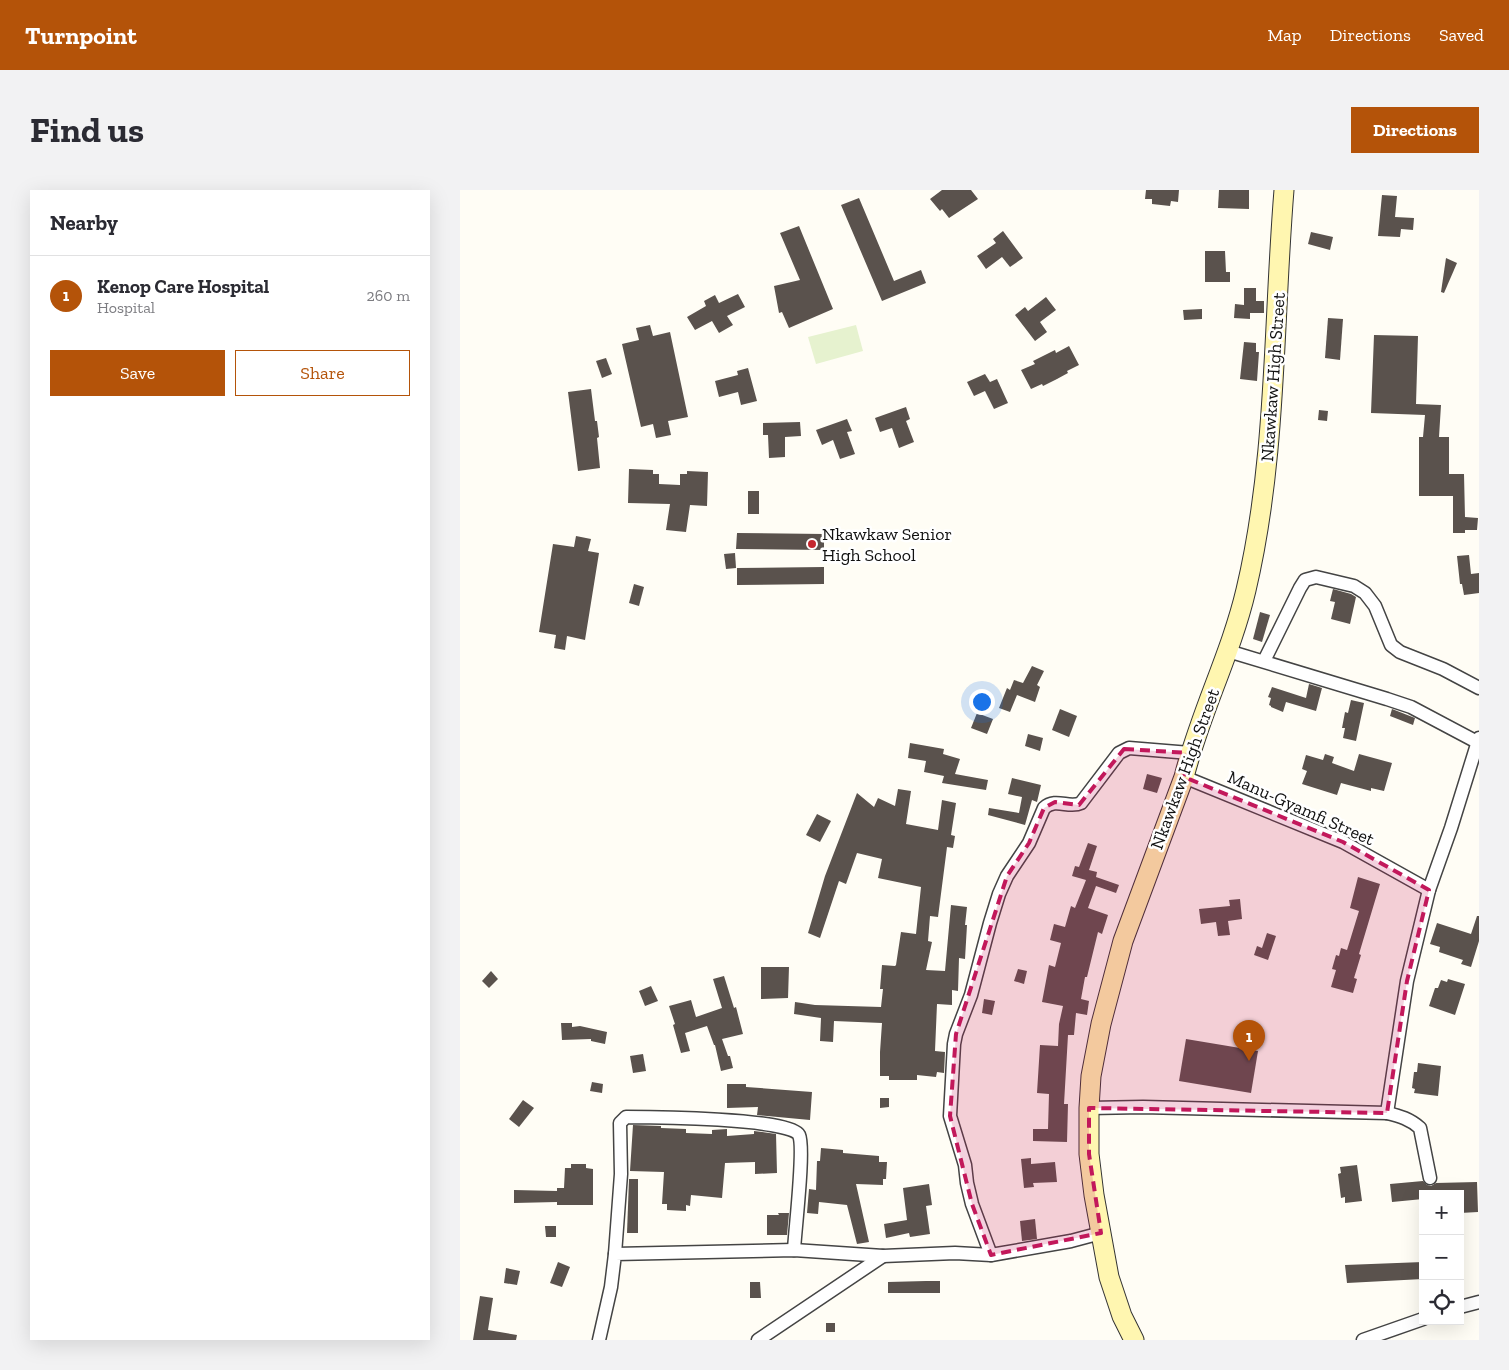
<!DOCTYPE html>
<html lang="en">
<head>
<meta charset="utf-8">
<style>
  :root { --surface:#fff; --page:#f2f2f3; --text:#2b2b33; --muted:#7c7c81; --line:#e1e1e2; --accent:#b45309 }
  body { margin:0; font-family:"Zilla Slab",serif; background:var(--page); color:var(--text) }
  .controls { position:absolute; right:15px; bottom:15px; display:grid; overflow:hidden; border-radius:0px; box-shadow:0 5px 20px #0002 }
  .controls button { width:45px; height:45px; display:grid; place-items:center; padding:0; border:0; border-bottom:1px solid var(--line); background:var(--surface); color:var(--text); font:25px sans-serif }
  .you { position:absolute; left:521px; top:511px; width:18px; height:18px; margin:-12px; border:4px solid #fff; border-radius:50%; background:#1a73e8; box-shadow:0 0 0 8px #1a73e833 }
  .badge { display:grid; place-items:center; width:32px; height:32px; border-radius:50%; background:var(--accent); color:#fff; font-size:16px; font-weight:700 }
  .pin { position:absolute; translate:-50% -41px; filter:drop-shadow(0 1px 2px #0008) }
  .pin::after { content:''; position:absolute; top:26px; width:18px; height:15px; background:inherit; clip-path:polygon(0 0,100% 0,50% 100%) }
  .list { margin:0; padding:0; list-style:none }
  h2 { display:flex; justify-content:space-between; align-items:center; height:65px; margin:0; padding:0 20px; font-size:21px }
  h2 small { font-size:16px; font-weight:400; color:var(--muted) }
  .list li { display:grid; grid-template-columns:32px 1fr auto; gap:15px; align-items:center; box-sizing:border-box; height:80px; padding:0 20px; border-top:1px solid var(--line) }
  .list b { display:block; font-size:19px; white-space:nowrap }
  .list p { margin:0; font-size:16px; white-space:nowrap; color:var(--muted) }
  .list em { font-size:16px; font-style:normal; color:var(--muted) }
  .actions { display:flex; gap:10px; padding:15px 20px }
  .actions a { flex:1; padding:11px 0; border:1px solid var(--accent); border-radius:0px; text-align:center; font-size:18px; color:var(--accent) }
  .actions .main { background:var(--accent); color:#fff }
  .icon { flex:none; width:28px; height:28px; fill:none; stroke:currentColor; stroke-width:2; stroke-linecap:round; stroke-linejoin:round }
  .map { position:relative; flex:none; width:1019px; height:1150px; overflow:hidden; border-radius:0px }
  header { display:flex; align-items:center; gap:30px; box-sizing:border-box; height:70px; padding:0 25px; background:var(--accent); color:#fff }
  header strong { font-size:24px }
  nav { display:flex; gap:28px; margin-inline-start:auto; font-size:18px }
  .intro { display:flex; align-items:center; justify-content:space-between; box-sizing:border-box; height:120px; padding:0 30px }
  h1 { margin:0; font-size:35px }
  .button { padding:12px 22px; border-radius:0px; background:var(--accent); color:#fff; font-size:18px; font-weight:700 }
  main { display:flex; gap:30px; padding:0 30px }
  aside { flex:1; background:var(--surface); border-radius:0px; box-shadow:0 5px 20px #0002 }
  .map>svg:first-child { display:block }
  .pitch { fill:#e6f2cf }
  .building { fill:#5a524d }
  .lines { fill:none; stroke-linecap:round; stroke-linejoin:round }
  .minor-casing { stroke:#444; stroke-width:15 }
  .secondary-casing { stroke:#333; stroke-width:21 }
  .minor { stroke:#fff; stroke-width:12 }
  .secondary { stroke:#fff6b0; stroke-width:19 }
  .marked { fill:#c2185b; fill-opacity:0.2; stroke:#c2185b; stroke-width:4; stroke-dasharray:10 6; stroke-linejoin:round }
  .poi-dot { fill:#c4262e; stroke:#fff; stroke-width:2 }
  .labels { text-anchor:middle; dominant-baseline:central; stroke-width:5; stroke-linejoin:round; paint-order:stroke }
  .street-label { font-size:18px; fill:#111; stroke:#fff }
  .poi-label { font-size:18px; fill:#111; stroke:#fff; text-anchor:start }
</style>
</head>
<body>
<header>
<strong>Turnpoint</strong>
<nav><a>Map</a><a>Directions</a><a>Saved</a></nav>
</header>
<div class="intro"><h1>Find us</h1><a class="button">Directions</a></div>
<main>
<aside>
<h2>Nearby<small></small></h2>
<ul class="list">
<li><span class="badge">1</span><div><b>Kenop Care Hospital</b><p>Hospital</p></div><em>260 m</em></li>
</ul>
<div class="actions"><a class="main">Save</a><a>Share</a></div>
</aside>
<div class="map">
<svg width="1019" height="1150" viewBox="0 0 1019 1150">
  <rect width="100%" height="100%" fill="#fffdf5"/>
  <path class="pitch" d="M396,135L403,161L356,174L348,147Z"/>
  <g class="building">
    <path d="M482,0H511L518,9L489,28L482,19L480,21L470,9Z"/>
    <path d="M686,0H719L718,12L711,11L710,16L692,14V9H685Z"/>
    <path d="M759,0H789V19L758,18Z"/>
    <path d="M922,5L937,6L935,27L954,28L953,40L941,39L940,47L918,46Z"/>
    <path d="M399,8L434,91L461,80L466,93L422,111L381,15Z"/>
    <path d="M339,36L373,119L329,138L322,122L319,123L314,96L340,90L320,43Z"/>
    <path d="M543,41L563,68L550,77L542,67L526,79L517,66L536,53L533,49Z"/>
    <path d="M851,42L873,47L870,60L848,54Z"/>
    <path d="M745,61H765L766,82H770V92H745Z"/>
    <path d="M986,68L997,73L984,103L981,102Z"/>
    <path d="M784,98H796V111H804V123H790V129L774,128L775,114L784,115Z"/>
    <path d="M278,104L285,117L267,126L273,135L259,143L252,131L235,140L227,127L246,116L244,111L255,105L259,113Z"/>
    <path d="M586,107L596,120L580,132L587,142L575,151L555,125L565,117L568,121Z"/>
    <path d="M742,119V129L724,130L723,120Z"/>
    <path d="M868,128L883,129L880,170L865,168Z"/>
    <path d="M190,135L193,146L210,142L228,227L208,231L211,245L196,248L193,234L181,237L162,154L179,150L176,138Z"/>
    <path d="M914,145L958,146L956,214L981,215L979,247H989V284H1004L1005,327L1018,328L1017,340H1005V343H993V306H959V247H963L965,225L911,223Z"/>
    <path d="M784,152L796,153V162H799L797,191L780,189Z"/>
    <path d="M609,156L619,175L607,181L608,183L597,189L583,196L582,194L571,199L561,180L575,174L573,171L595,160L596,163Z"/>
    <path d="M146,168L152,184L142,188L136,171Z"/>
    <path d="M288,178L297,211L281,215L278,202L259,207L255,191L278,185L277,181Z"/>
    <path d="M525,184L530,192L537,189L548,213L534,219L525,201L514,206L507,192Z"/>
    <path d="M131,199L135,231H137L139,247L137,248L140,278L118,281L108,202Z"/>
    <path d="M446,217L450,229L446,231L454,252L439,258L432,238L420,242L415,228Z"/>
    <path d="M859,220L868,221L867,231L858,230Z"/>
    <path d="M387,229L392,241L387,242L395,264L380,269L373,250L362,255L356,240Z"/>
    <path d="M340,232L341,246L325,247V267L309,268L308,245H303V233Z"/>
    <path d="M169,279L193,280V284H199V294L220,295V284H227V281L248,282L247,316L230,315L226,342L206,340L210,314L168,313Z"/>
    <rect x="288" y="301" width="11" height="23"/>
    <path d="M277,343L364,344V360L276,359Z"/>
    <path d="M116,346L131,349L128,361L139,363L125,450L107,446L105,460L94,458L96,445L79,442L93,354L114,357Z"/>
    <path d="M275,363L276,378L266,379L264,364Z"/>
    <path d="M1009,365L1011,384L1019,383V403L1004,405L1002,394H1000L997,366Z"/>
    <path d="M364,377V394L277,395V378Z"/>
    <path d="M174,394L184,397L179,416L169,413Z"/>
    <path d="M873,399L891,404L896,407L890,434L871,429L875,412L870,411Z"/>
    <path d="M800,422L810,425L802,452L793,449Z"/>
    <path d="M572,476L584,481L577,495L580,497L575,512L557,505L550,522L539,518L547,498L550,500L554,490L563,493Z"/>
    <path d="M849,494L862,498L856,521L826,512L823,522L811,517V516L809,515L811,508L808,507L812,497L846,508Z"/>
    <path d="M891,510L904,513L896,551L883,548L885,538H882L885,522L888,523Z"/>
    <path d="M600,519L617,526L609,547L592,540Z"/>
    <path d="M932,519L955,528L953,535L930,526Z"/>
    <path d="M517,523L533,529L527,544L511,538Z"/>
    <path d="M568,544L583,548L580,561L565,556Z"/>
    <path d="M450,553L484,559L483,564L500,569L495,584L528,590L526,600L482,593L484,586L464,582L466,571L448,568Z"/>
    <path d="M865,564L874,567L872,573L894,581L899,564L932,573L924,601L911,598V601L881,593L877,605L842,594L847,581L842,579L846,565L863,570Z"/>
    <path d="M687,584L702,588L697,603L683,599Z"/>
    <path d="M552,588L581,595L577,612L572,610L565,635L528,625L529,618L559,623L562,607L548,604Z"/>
    <path d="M438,599L451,601L446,634L478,640L482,610L496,613L491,645L495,646L493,658L487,657L478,727L470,726L468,751L472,752L466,780L485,781L491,715L507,717L505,735H507L505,769L499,768L498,801L492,800V815L477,814L475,861L485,862L484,883L477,882L476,887L457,885V890H429V886H420V862L422,833L374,831L373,852L360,851L361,828L334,824L335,812L355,815L421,817L423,799H420L422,775L435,776L436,775L441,742L456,744L461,697L418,688L422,669L397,663L386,694L379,691L360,748L348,743L365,686L397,603L414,617L418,608L435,616Z"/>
    <path d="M357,624L371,631L360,652L346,645Z"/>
    <path d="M628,653L637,656L629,680L637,682L636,687L659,695L656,703L636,696L628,718L648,725L642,744L638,742L627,787H625L621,809L629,811L627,825L616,823L614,845H608L604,914H608L607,952L573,951V939H588L589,904L577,903L580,855L598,856L599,834L603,816L582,812L589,775L595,777L601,753L590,750L594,734L605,737L611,716L615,718L626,690L612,686L615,676L619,677Z"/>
    <path d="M898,687L920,694L899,764L901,765L894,788L897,789L893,803L871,797L876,780L872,779L876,765L879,766L881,758L887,760L899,721L890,718Z"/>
    <path d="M780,709L782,729L768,731L770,745L758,746L756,732L741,734L739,719L770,716L769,710Z"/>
    <path d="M1017,726H1019V751L1011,777L1001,774L1003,770L979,762L980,757L970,754L977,733L1011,744Z"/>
    <path d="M807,743L816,746L808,770L794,765L797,756L802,758Z"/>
    <path d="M301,777H329L328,808L301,809Z"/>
    <path d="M558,779L567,781L564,794L554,791Z"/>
    <path d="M31,781L38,789L29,798L22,791Z"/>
    <path d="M264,786L274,818L276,817L283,844L262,849L268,866H270L273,878L261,881L255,855H254L247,836L225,843L230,861L221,863L213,835L215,834L209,816L231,810L236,827L262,818L253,789Z"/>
    <path d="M988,789L1005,794L995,825L969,816L975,798H978L981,790L987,792Z"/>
    <path d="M191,796L198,811L185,816L179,801Z"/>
    <path d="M524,809L535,811L532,825L522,823Z"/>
    <path d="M101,833H112V837L120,836L147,842L145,854L131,851V849L102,850Z"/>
    <path d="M726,849L798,861L791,903L719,891Z"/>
    <path d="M183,864L186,881L173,883L170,866Z"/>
    <path d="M958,873L981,876L978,906L954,903L955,899L952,898L954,882H957Z"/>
    <path d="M132,892L143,894L142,903L130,901Z"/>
    <path d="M267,894H286V897L352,902L350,930L297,925L298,917L267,918Z"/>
    <path d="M420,908H429V917L420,918Z"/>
    <path d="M63,910L74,918L59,937L49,929Z"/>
    <path d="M173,935L201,936V938L226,939V943L252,944V940L267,939V946L294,944V941L316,944L317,983L295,984V972L265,973L262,1008L231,1005L230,1016L226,1015V1021L207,1020V1014H202L204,982L170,981Z"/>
    <path d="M361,958L383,960V963L419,966V972H427L426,989H423V995L396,994L409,1052L397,1054L387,1015L359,1012L358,1024L347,1023L349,999L356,1000L357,971H360Z"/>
    <path d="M571,968V974L595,972L597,992L573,993L574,997L564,998L561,969Z"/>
    <path d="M111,974H126V978L133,979V1015H97V1012L54,1013V1000L97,1001V998H104L105,978H111Z"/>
    <path d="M897,975L902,1011L885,1013V1007L881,1008L878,984L881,983L880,977Z"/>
    <path d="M169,989H178V1043H167Z"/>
    <path d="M963,991L967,995L971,996L976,993L1017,992L1018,1022L1000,1023V1004H963V1009L932,1012L930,994Z"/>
    <path d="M469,994L472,1015L466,1016L470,1044L450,1047L449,1043L426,1048L424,1034L447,1030L443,998Z"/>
    <path d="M318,1023H329L327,1045H307V1025H319Z"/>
    <path d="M575,1029L577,1049L562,1051L560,1031Z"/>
    <path d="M85,1036H96V1047H86Z"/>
    <path d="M98,1072L110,1077L102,1097L90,1093Z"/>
    <path d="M963,1072V1089L887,1093L885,1075Z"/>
    <path d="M46,1078L60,1081L57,1095L44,1093Z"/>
    <path d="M466,1091H480V1103H428V1092Z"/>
    <path d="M290,1092H300L301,1108H290Z"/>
    <path d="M20,1106L33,1108L28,1140L57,1145L56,1150H13Z"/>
    <rect x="366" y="1133" width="9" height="9"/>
  </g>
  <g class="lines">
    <defs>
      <g id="minor">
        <path d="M768,461L927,509L951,517L1017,552"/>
        <path d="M804,471L840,398L845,390L856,387L894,396L905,403L915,416L931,455L940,462L983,479L1019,498"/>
        <path d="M724,587L883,652L969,700"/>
        <path d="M629,918L683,917L927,923C940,926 950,929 960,938L970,988"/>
        <path d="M927,923L947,791L969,700L991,638L1019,548"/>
        <path d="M155,1064L161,984L160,933L166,927C190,927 330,928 339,945C345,958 335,1040 334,1060"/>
        <path d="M531,1065L512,1014L507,993L505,975L490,926L494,854L496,844L511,805L530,733L539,704L547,686L569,653L584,618C596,607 609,619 621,613L659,563L669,558L730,563"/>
        <path d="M1000,1117L1019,1112"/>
        <path d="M139,1150L151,1097L155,1064L334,1060L423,1066L495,1063L531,1065L611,1051L641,1043"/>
        <path d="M298,1150L423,1066"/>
        <path d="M903,1150L963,1129"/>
      </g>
      <path id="secondary" d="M674,1150L662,1126L649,1087L634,1005L629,964V918L631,886L641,834L663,751L724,587C740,523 771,464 786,400C817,269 813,134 824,0"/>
    </defs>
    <use href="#minor" class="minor-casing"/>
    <use href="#secondary" class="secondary-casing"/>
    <use href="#minor" class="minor"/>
    <use href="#secondary" class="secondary"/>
  </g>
  <path class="marked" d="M664,559L730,563L724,587L883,652L969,700L947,791L927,923L629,918V964L641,1043L531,1065L512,1014L490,926L496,844L547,686L569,653L584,618L595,612L619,615Z"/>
  <circle class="poi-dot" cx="352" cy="354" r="5"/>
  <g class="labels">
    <g class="street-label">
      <text transform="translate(813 187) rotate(-86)">Nkawkaw High Street</text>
      <text transform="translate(725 579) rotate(-70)">Nkawkaw High Street</text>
      <text transform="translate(841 618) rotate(24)">Manu-Gyamfi Street</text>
    </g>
    <g class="poi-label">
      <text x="362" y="344">Nkawkaw Senior<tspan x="362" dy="21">High School</tspan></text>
    </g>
  </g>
</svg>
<div class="controls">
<button>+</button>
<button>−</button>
<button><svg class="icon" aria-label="locate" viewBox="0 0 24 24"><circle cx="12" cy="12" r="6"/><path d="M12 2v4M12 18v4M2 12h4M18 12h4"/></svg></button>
</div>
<div class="you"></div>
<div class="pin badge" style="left:789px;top:871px">1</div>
</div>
</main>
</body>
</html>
